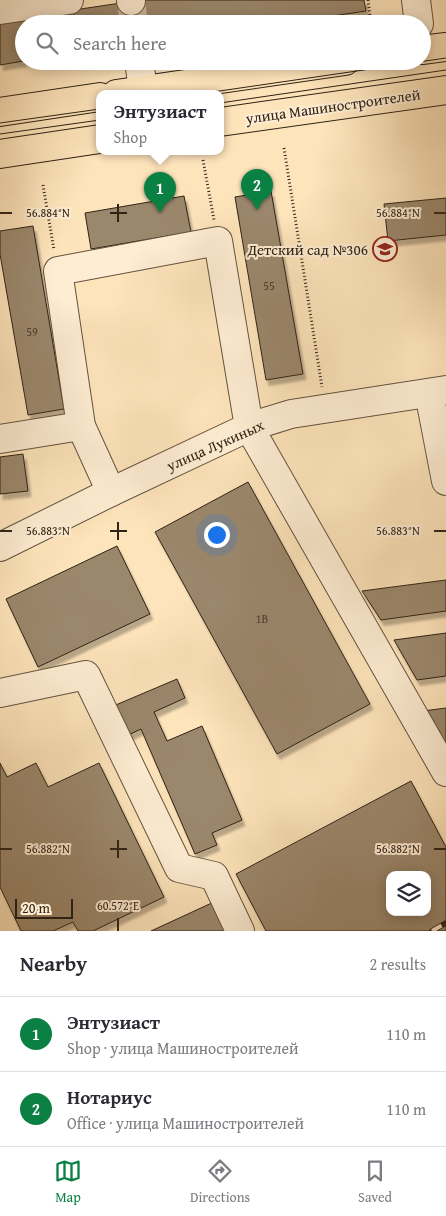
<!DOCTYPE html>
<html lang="en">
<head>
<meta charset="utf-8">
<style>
  :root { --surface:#fff; --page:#f2f2f3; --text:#2b2b33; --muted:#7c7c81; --line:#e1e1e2; --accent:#0b8043 }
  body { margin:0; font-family:"Gentium Book Plus",serif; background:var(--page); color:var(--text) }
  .controls { position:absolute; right:15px; bottom:15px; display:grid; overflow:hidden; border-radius:10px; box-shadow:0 2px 12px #0003 }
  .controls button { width:45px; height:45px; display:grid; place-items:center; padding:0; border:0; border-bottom:1px solid var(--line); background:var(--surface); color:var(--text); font:25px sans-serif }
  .scale { position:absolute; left:15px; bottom:12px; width:58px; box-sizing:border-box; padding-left:5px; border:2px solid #2f2316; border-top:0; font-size:14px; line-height:18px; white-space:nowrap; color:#2f2316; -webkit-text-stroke:4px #feedd3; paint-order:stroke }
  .you { position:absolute; left:216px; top:534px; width:18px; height:18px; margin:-12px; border:4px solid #fff; border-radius:50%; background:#1a73e8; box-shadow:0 0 0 8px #1a73e833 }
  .badge { display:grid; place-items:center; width:32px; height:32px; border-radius:50%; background:var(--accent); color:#fff; font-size:16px; font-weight:700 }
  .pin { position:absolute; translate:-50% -41px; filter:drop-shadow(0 1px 2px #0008) }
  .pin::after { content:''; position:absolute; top:26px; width:18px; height:15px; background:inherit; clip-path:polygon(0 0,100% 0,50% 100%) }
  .popup { position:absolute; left:96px; top:90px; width:128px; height:65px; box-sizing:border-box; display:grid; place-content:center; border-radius:10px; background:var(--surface); filter:drop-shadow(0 1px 4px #0005); font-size:16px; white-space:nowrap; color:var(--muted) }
  .popup b { font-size:19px; color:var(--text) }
  .popup::after { content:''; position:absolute; left:50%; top:100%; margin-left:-10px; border:10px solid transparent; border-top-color:var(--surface) }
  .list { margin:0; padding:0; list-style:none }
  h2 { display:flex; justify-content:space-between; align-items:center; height:65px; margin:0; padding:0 20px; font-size:21px }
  h2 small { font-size:16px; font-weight:400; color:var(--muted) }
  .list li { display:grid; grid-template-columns:32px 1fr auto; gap:15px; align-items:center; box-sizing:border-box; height:75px; padding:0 20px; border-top:1px solid var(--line) }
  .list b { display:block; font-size:19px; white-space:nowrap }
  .list p { margin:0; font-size:16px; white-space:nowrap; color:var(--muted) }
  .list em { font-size:16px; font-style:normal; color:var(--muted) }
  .icon { flex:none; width:28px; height:28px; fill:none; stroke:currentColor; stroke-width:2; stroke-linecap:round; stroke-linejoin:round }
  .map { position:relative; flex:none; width:446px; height:931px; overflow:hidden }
  .search { position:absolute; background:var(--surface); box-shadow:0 2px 12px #0003; left:15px; right:15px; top:15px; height:55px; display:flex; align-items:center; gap:12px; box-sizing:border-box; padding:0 18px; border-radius:28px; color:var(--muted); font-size:19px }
  .sheet { height:215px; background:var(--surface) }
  nav { display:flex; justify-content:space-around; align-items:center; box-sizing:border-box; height:70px; border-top:1px solid var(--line); background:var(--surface); font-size:14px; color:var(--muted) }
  nav a { display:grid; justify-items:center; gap:2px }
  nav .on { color:var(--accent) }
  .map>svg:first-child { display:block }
  .building { fill:#9b876c; stroke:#2f2316; fill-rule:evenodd; filter:url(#shadow) }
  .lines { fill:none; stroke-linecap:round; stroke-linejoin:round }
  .minor-tunnel { stroke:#d5bd9a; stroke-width:28; stroke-dasharray:28 14; stroke-linecap:butt }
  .minor-casing { stroke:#63533f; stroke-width:30 }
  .major-casing { stroke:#2f2316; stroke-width:30 }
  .path { stroke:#2f2316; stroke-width:3; stroke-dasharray:1 2.5; stroke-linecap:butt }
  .minor { stroke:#feedd3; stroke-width:28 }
  .major { stroke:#fee4bb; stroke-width:28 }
  .tram { stroke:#2f2316; stroke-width:1 }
  .rail-casing { stroke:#2f2316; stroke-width:5.5 }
  .rail { stroke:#feedd3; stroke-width:4; stroke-dasharray:11; stroke-linecap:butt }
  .ticks { fill:none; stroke:#2f2316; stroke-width:2 }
  .labels { text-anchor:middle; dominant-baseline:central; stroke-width:4; stroke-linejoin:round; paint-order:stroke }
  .number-label { font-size:12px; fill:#4a3c2c }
  .street-label { font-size:15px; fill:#2f2316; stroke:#feedd3 }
  .poi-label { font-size:15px; fill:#2f2316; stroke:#feedd3; text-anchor:end }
  .ticks-label { font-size:12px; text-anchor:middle; fill:#2f2316; stroke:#feedd3; stroke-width:4; stroke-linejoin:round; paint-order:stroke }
</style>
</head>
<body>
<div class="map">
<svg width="446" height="931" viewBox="0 0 446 931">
  <defs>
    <filter id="shadow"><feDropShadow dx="3" dy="5.5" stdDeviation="1" flood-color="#0004"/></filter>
  </defs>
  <rect width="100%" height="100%" fill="#fee4bb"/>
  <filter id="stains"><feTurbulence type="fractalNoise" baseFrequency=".004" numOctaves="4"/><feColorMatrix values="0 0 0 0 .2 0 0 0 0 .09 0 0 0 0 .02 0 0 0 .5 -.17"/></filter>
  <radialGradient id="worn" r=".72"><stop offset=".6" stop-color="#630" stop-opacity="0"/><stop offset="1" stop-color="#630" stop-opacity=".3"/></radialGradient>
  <g class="building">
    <path d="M141,0H364L366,11L279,24H24V61L0,65V21Z"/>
    <path d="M271,191L303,374L266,380L235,197Z"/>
    <path d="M184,196L191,232L91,249L85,213Z"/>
    <path d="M446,198V235L388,241L384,204Z"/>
    <path d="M33,226L64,409L28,415L0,254V231Z"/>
    <path d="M23,454L28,491L0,494V457Z"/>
    <path d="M248,482L370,704L277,754L155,532Z"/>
    <path d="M117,546L150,614L38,667L6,599Z"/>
    <path d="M446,580V611L381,620L362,591Z"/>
    <path d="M446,633V676L417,680L394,640Z"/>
    <path d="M177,679L185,698L154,712L167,741L202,726L242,820L212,833L217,845L195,854L141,729L124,737L111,707Z"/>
    <path d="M446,708V745L423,711Z"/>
    <path d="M0,763L7,777L36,763L48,787L99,763L164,897L93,931H78L73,922L53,931H21L0,887Z"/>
    <path d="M411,781L446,847V931H266L236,874ZM390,875H427V912H390Z"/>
    <path d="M216,901L230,931H151Z"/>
  </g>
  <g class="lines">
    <path class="minor-tunnel" d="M131,1L134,24"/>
    <defs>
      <g id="minor">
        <path d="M131,0V1"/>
        <path d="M416,0L419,24"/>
        <path d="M0,10L69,0"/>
        <path d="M139,61L143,90"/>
        <path d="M429,393L446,481"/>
        <path d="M0,439L81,426"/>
        <path d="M111,492L81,426L58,271L218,241L249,427L446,772"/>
        <path d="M0,547L111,492L249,427L291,414L446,390"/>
        <path d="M0,693L86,675L179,868L214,876L240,931"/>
      </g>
      <g id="major">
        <path d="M422,50L446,47"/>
        <path d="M116,94L345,61"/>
        <path d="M0,112L100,97"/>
        <path d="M220,122L446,90"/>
        <path d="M0,154L100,139"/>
      </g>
    </defs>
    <use href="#minor" class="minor-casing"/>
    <use href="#major" class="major-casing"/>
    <g class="path">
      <path d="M368,0L371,23"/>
      <path d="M284,148L322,387"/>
      <path d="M203,160L214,220"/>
      <path d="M43,185L54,250"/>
    </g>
    <use href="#minor" class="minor"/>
    <use href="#major" class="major"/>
    <g class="tram">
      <path d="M199,94L446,58"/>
      <path d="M220,103L446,70"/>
      <path d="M0,123L100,109"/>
      <path d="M0,134L100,120"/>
    </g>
    <defs>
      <path id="rail" d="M432,931L446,923"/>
    </defs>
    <use href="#rail" class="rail-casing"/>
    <use href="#rail" class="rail"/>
  </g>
  <path class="ticks" d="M118,204V222M0,213H12M110,213H127M434,213H446M118,522V540M0,531H12M110,531H127M434,531H446M118,840V858M0,849H12M110,849H127M434,849H446M118,918V931"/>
  <defs>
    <symbol id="school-ring" viewBox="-11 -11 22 22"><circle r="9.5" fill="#feedd3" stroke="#8f2418" stroke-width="1.5"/><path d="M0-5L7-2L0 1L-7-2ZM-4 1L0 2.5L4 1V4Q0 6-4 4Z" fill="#8f2418"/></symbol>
  </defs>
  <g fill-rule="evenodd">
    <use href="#school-ring" x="371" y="235" width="28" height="28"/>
  </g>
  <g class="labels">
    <g class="number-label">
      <text x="269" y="285">55</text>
      <text x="32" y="331">59</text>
      <text x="262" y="618">1В</text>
    </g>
    <g class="street-label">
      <text transform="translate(333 106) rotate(-8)">улица Машиностроителей</text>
      <text transform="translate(215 445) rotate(-24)">улица Лукиных</text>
    </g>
    <g class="poi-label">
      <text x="368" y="249">Детский сад №306</text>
    </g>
  </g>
  <g class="ticks-label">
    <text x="48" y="217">56.884°N</text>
    <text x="398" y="217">56.884°N</text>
    <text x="48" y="535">56.883°N</text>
    <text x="398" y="535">56.883°N</text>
    <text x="48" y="853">56.882°N</text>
    <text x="398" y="853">56.882°N</text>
    <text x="118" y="910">60.572°E</text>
  </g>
  <rect width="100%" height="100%" filter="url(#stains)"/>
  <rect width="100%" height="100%" fill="url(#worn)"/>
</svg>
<div class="controls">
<button><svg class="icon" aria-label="layers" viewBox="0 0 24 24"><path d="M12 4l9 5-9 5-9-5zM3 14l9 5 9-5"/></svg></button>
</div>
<div class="scale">20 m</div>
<div class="you"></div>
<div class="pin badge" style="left:160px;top:213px">1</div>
<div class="popup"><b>Энтузиаст</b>Shop</div>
<div class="pin badge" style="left:257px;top:210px">2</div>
<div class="search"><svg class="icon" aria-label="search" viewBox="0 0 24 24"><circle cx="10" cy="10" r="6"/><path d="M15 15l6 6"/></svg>Search here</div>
</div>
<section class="sheet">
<h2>Nearby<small>2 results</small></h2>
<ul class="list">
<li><span class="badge">1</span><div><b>Энтузиаст</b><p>Shop · улица Машиностроителей</p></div><em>110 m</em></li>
<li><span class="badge">2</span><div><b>Нотариус</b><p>Office · улица Машиностроителей</p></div><em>110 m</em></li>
</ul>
</section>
<nav>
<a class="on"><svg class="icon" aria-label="map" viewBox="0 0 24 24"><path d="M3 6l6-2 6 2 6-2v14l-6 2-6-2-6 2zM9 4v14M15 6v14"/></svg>Map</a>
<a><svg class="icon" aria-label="directions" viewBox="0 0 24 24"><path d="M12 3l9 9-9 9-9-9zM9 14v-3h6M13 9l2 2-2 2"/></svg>Directions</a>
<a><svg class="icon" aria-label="saved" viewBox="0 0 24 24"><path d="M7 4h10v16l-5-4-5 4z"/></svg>Saved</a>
</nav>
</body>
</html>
